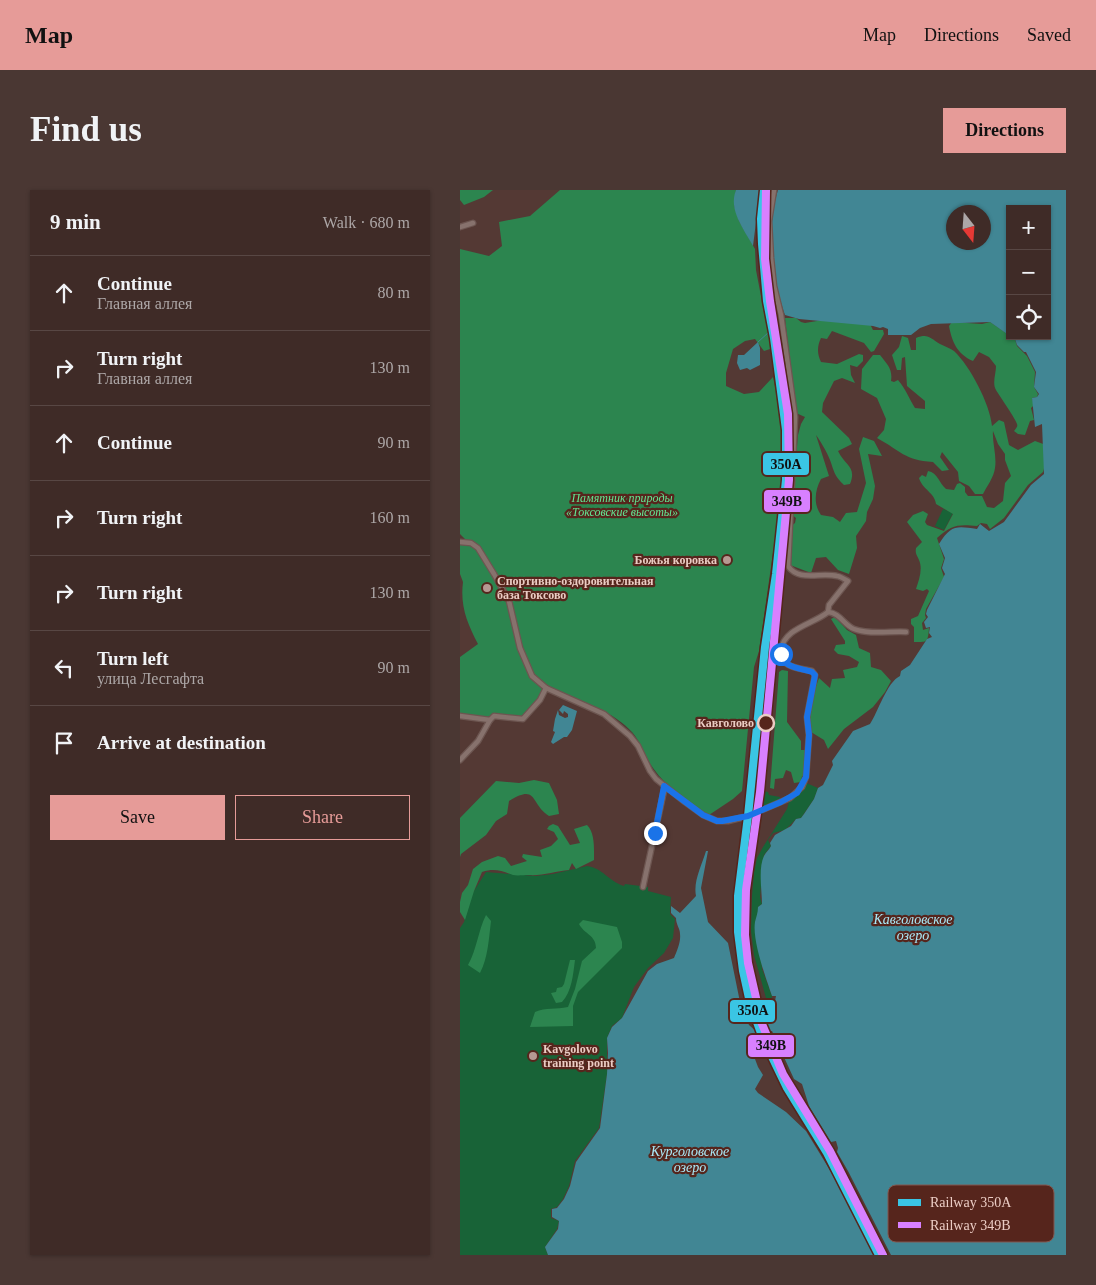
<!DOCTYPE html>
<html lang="en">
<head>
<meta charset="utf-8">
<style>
  :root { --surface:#3f2b27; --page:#4a3733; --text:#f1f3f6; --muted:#ada7a7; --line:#584744; --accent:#e69b98 }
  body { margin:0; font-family:"Times New Roman",serif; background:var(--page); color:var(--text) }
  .controls { position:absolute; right:15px; top:15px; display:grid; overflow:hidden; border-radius:0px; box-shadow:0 1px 4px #0004 }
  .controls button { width:45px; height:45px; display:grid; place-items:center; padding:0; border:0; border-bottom:1px solid var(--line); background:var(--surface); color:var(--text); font:25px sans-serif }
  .compass { position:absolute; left:486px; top:15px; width:45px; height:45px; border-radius:50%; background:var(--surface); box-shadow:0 1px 4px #0004; rotate:163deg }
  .stop { position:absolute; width:15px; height:15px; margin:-11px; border:4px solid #1a73e8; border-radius:50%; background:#fff }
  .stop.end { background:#1a73e8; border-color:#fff; box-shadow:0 1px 5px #0008 }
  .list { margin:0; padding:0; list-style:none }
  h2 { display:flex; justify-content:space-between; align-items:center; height:65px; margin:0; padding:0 20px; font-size:21px }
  h2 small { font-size:16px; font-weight:400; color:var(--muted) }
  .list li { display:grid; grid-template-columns:32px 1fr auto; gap:15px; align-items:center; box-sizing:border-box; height:75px; padding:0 20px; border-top:1px solid var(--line) }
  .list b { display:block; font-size:19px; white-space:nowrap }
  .list p { margin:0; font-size:16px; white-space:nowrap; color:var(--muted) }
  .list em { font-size:16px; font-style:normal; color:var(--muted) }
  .actions { display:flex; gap:10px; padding:15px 20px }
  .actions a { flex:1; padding:11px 0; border:1px solid var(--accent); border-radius:0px; text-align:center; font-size:18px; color:var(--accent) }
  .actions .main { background:var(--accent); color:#111 }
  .icon { flex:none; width:28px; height:28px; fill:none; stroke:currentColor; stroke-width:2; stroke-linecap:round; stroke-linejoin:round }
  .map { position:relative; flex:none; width:606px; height:1065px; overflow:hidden; border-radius:0px }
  header { display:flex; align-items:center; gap:30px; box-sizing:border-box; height:70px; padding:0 25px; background:var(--accent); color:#111 }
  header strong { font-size:24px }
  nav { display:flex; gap:28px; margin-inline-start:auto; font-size:18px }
  .intro { display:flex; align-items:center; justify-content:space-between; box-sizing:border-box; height:120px; padding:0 30px }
  h1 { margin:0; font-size:35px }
  .button { padding:12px 22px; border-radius:0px; background:var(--accent); color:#111; font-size:18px; font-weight:700 }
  main { display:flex; gap:30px; padding:0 30px }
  aside { flex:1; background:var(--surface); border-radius:0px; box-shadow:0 1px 4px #0004 }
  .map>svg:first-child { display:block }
  .green { fill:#186337 }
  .forest { fill:#2c854f }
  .water { fill:#418694; fill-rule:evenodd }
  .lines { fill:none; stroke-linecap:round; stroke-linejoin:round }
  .stream { stroke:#418694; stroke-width:1 }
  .street-casing { stroke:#6d5651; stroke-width:7 }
  .street { stroke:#87726d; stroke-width:4.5 }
  .rail-1-casing { stroke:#56251c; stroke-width:11 }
  .rail-2-casing { stroke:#56251c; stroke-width:11 }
  .rail-1 { stroke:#3ac5e4; stroke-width:8 }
  .rail-2 { stroke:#d880ff; stroke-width:8 }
  .route { stroke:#1a73e8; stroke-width:6 }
  .poi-dot { fill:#b69992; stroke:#56251c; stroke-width:2 }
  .stop-dot { fill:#56251c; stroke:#ebccc4; stroke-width:2.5 }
  .labels { text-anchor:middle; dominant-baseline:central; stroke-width:4.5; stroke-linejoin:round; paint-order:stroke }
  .park-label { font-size:12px; font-style:italic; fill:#63e593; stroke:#56251c }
  .poi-label { font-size:12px; font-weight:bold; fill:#ebccc4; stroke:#56251c; text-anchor:start }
  .stop-label { font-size:12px; font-weight:bold; fill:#ebccc4; stroke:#56251c; text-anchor:end }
  .water-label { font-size:14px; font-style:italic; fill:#aae9f7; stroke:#56251c }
  .key { fill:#56251c; stroke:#83574e; stroke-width:1 }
  .key-label { font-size:14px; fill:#ebccc4 }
  .line-badge { stroke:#56251c; stroke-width:2 }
  .pale-badge-label { font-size:14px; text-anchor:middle; font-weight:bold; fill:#111 }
</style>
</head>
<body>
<header>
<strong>Map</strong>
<nav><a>Map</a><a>Directions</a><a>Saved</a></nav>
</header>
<div class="intro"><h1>Find us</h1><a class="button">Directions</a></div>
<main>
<aside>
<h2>9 min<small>Walk · 680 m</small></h2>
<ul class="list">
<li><svg class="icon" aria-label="ahead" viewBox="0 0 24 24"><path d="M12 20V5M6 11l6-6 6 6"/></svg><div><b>Continue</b><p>Главная аллея</p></div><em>80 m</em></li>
<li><svg class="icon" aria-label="right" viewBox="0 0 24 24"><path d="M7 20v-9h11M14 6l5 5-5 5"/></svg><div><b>Turn right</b><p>Главная аллея</p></div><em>130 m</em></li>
<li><svg class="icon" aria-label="ahead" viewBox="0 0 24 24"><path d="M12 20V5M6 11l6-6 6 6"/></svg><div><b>Continue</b></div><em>90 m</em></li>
<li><svg class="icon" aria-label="right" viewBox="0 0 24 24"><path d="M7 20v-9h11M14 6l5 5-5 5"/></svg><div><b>Turn right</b></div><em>160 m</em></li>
<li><svg class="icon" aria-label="right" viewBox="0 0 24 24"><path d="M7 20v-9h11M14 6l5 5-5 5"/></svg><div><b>Turn right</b></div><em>130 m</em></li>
<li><svg class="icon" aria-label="left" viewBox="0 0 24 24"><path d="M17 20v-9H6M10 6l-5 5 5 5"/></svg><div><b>Turn left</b><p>улица Лесгафта</p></div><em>90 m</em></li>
<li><svg class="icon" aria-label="arrive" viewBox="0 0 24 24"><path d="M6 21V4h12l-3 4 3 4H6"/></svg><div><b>Arrive at destination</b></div></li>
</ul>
<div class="actions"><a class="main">Save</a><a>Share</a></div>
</aside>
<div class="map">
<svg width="606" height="1065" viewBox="0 0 606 1065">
  <rect width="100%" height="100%" fill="#543934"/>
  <g class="green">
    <path d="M483,319L493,323L484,340L475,336Z"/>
    <path d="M344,592L358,598L354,609L341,628L336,629L325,640L313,643L308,650L311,656L304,665L300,707L302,714L298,717L302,779L312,806L308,836L306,837V808L294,765L291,741L292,706L294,682L297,668L303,657L327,619L330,608Z"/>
    <path d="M303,601L308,602L309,605L320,607V611L300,619Z"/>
    <path d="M127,676C143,678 148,691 164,696L165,694L188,697V701L211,707L210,724L215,729L213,748L204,763L188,778L174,797L162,828L152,836L147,848V884L139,938L115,971L109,996L103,1009L97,1017L91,1019V1028L99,1031L97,1039L85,1057L88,1065H0V738L4,732L12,704L26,682L76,686L93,684Z"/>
  </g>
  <g class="forest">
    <path d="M0,0H33L24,7L4,15L0,10Z"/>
    <path d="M100,0H276L274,15L279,31L295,59L296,80L308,143L313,158L304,161L295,149L285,151L273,159L266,183V196L284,204L299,202L313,187L322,230L323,293L299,461L294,477L282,601L273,609L249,625L245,624C227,610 207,598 193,578C184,566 181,550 169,539C151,520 111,507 87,497L79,509L63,528L46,527L35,523L29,529L0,525V467L18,454C7,433 0,416 3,392L0,384V354H10L0,344V59L29,66L42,56L39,32L70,26Z"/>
    <path d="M325,128H336L341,132L345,133L357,131L408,130L413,140H423L424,144L414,161L411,162L404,153L372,141L367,149L361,148C357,156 357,164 361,172L377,174L399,164L403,165V171L397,177L390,175L391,185L395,193L382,188L374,191L363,213L362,222L389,248L392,254L378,261C385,276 397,276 390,294L384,295C374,286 374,281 370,270C367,262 361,252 356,245L369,286L361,289C355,300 353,314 361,325L373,327L380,332L386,323L397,322L406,293L399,259L403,247L414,251L422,266L408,264L415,296L413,309L407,322L406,331L396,346L397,358L389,384L378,380L366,367L356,368L351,383L330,375V337L335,333L336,328L331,324L338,245L341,234L345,227L336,223Z"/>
    <path d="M492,132L522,134L530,132L555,149L557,156L567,166L575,182L574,197L578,204L577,207L572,208L574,215L571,218L574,230L570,231L565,245L558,244L554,241C556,238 558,237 557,234C557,231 539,205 536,200C532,193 536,184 536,176L529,167L519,162L513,171C497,164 492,152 489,136Z"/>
    <path d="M442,146L448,148L451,160H456V148C468,143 470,148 480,154C484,156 490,158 494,161C510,176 530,214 532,236L539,230L544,232L549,255L558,260L575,251L586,255V272L583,282L568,295L544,328L530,339L527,334L521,333L517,336C498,334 491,335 477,348L484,369L481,378L484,387L466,419L465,425L466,428L462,433L463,440L469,438C468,453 467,452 454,452V437L451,434V429L458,426L469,401L467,399L463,401L456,399C459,390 463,379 459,370C457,365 455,364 456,358L462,352L447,332L453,325L463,321L468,324L465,332L467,335L484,341L493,324L476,314C475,303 462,299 459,288L462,285L466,287L468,281C478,283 479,293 486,299L494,300L497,294L500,293L505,297V302L508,306H522L527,317L534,318L543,311L545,293L551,286L545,270V264L538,254L533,241C532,252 537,266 535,278C534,287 527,296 523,304H515L509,296L499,291L498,282L482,262L480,267L489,280L482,281L473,272C444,270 441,261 417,248L424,240L426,229L417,208L401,199L402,179L413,165H420C427,174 433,179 431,191L434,192L438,190C446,199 449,209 455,218L465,219V211L447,196L445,167L442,168L441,180H437L432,165L439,157Z"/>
    <path d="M375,427L387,440L396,445L399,458L410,463L411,477L421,480L431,491L425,502L413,517L384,539L368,559L364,550L351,542C348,522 352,507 359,488L370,498L372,489L385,488L383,480L397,477L399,472L389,466L378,464L374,460L376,455L385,454V451L371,429Z"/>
    <path d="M322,480L328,481L327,532L341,551V560H346L345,586H342L341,592L334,593L331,582L326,580L323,588L315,589L314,599L310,598L319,482Z"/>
    <path d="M74,590L89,593L97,610L99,624L89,626C70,614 78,593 49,611L47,624L36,631L26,645L1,664L0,667V628L36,591L59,593Z"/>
    <path d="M93,634L98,636L110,655L120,653L114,639L127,635C135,643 134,658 134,670L116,679L112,673L109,680C96,681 82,686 69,685C64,685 57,686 53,685C41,681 35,678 22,682L14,701L5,730L0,722V712L2,703L8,695L13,679L22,672L38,666L45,668L51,676L67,671L62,667L63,664L82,667L80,660L91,656L98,649L94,642L87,639L89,636Z"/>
    <path d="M26,725L31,731C29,747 28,768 20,783L8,775C17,759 18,741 26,725Z"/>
    <path d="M123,730L157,737L162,752V758L118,802L113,816V836L70,837L75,822C86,817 96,820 108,817L115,799L122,771L136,758C136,745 124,744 119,734Z"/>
    <path d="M110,770H115C113,785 112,801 102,812L96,813L91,803L96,802L97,798L102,797L104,794Z"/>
  </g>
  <g class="water">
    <path d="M276,0H300L293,56C284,39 268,20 276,0Z"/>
    <path d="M318,0H606V1065H431L388,981L377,962L378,958L376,951L371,952L349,916L342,894L334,889L312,841H307V839L312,814L315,811L316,806H312C306,788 292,751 295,732C296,727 298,723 298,717L302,714C302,701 298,678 304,666C306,662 309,660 311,656L310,653L315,645L331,636L336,629L341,628L344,624L354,609L358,598L363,595L373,575L372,571L393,541L410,534C418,522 427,492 440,486L441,481L450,475L467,449L472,447L469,443L470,437L466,438L464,432L468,427L466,424L467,420L485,384L482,378L485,368L479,354C491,335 496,336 517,339L520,334L529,341L544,332L571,295L584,284L582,234L575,237L572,208L577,207L579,204L574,197L576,182L566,162H564L557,155L555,149L550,146H587V19H550V146L530,132L471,134L460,138L451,145H428V139L423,137L420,138L413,136L339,129L325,125C312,87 306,39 318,0ZM493,22H524V52H493Z"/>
    <path d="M298,152L300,158V175L290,180L287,178L280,180L277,173L278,165H284Z"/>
    <path d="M103,515L117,521L112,540L107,547H104L93,554L91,552L95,542L93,541L95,529L98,520L99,525L105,528L108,527V524L104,521L103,524L99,520Z"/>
    <path d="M246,661H248L241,698L248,732L268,753L281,817L289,835L298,843L289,853L298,877L303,885L295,899L298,903L326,922L346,941L376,990L414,1065H88L85,1057L98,1039L99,1031L92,1027V1019L97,1018L104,1009L110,996L116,972L140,938L147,884L148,863L147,848L152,837L162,828L188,781L197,774L214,768C217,761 221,752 220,744C220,738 216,735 216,728L211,723V716L220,723L236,706C233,691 242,675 246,661Z"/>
  </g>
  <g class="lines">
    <g class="stream">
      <path d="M319,137V125"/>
      <path d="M298,152L309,142"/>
      <path d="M298,843L307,839"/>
    </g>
    <defs>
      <g id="street">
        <path d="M0,37L13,33"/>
        <path d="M0,352L11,353L18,358L34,384L49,411L60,458L72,486L86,498L144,524L170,546L178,556L190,581L196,589L225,612L243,625L257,631H268L288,626L330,608L342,597L346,587L349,545L347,527L355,485L352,481C338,478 320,478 321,460C324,438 354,434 368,422L369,415L388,391C384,389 380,386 377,386C360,382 339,392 328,376L335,227L321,125L314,96L311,68L309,31L314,0"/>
        <path d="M368,422C380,423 384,435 394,439C409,445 431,441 446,442"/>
        <path d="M0,526L30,530L18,551L0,570"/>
        <path d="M30,530L34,526L63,529L80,510L86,498"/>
        <path d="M183,697L205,596"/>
      </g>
    </defs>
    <use href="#street" class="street-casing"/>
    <use href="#street" class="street"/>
    <defs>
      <path id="rail-1" d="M304,0L301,29L302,54L307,111L314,148L326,240V290L316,384L305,457L288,626L278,706V742L283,781L290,813L302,846L327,898L367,963L419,1065"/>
      <path id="rail-2" d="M306,0L305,69L310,111L328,224L329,290L300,602L286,700L285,745L288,773L302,834L323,884L370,961L423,1065"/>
    </defs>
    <use href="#rail-1" class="rail-1-casing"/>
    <use href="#rail-2" class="rail-2-casing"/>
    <use href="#rail-1" class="rail-1"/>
    <use href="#rail-2" class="rail-2"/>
  </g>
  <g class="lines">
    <path class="route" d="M195,643L204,596L243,625L257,631H262L288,626L321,612L337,603L346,587L349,545L347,527L355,485L352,482C340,478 323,478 321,464"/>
  </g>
  <g class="poi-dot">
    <circle cx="267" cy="370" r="5"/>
    <circle cx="27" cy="398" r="5"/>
    <circle cx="73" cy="866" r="5"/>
  </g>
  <circle class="stop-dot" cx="306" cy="533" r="8"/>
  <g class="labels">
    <g class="park-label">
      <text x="162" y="308">Памятник природы<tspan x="162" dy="14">«Токсовские высоты»</tspan></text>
    </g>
    <g class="poi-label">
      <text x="257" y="370" text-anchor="end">Божья коровка</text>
      <text x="37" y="391">Спортивно-оздоровительная<tspan x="37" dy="14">база Токсово</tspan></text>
      <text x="83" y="859">Kavgolovo<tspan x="83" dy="14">training point</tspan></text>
    </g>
    <g class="stop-label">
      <text x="294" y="533">Кавголово</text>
    </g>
    <g class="water-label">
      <text x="453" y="729">Кавголовское<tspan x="453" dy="16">озеро</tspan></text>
      <text x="230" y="961">Курголовское<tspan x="230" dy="16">озеро</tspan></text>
    </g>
  </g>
  <rect x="428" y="995" width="166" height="57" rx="8" class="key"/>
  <rect x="438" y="1009" width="23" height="7" fill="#3ac5e4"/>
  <rect x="438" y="1032" width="23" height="6" fill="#d880ff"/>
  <g class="key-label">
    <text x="470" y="1017">Railway 350А</text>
    <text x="470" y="1040">Railway 349В</text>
  </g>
  <g class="line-badge">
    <rect x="302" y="262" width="48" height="24" rx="5" fill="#3ac5e4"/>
    <rect x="303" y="299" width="48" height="24" rx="5" fill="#d880ff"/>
    <rect x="269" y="809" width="47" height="24" rx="5" fill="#3ac5e4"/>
    <rect x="287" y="844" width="48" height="24" rx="5" fill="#d880ff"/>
  </g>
  <g class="pale-badge-label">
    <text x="326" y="279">350А</text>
    <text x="327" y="316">349В</text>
    <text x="293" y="825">350А</text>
    <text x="311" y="860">349В</text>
  </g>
</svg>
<div class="controls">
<button>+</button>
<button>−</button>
<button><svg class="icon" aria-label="locate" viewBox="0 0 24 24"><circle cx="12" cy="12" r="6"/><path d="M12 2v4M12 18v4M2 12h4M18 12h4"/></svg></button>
</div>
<svg class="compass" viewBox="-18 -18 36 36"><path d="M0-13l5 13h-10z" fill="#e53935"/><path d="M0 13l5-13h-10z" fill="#ada7a7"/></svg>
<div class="stop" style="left:321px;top:464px"></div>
<div class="stop end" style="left:195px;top:643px"></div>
</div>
</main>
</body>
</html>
